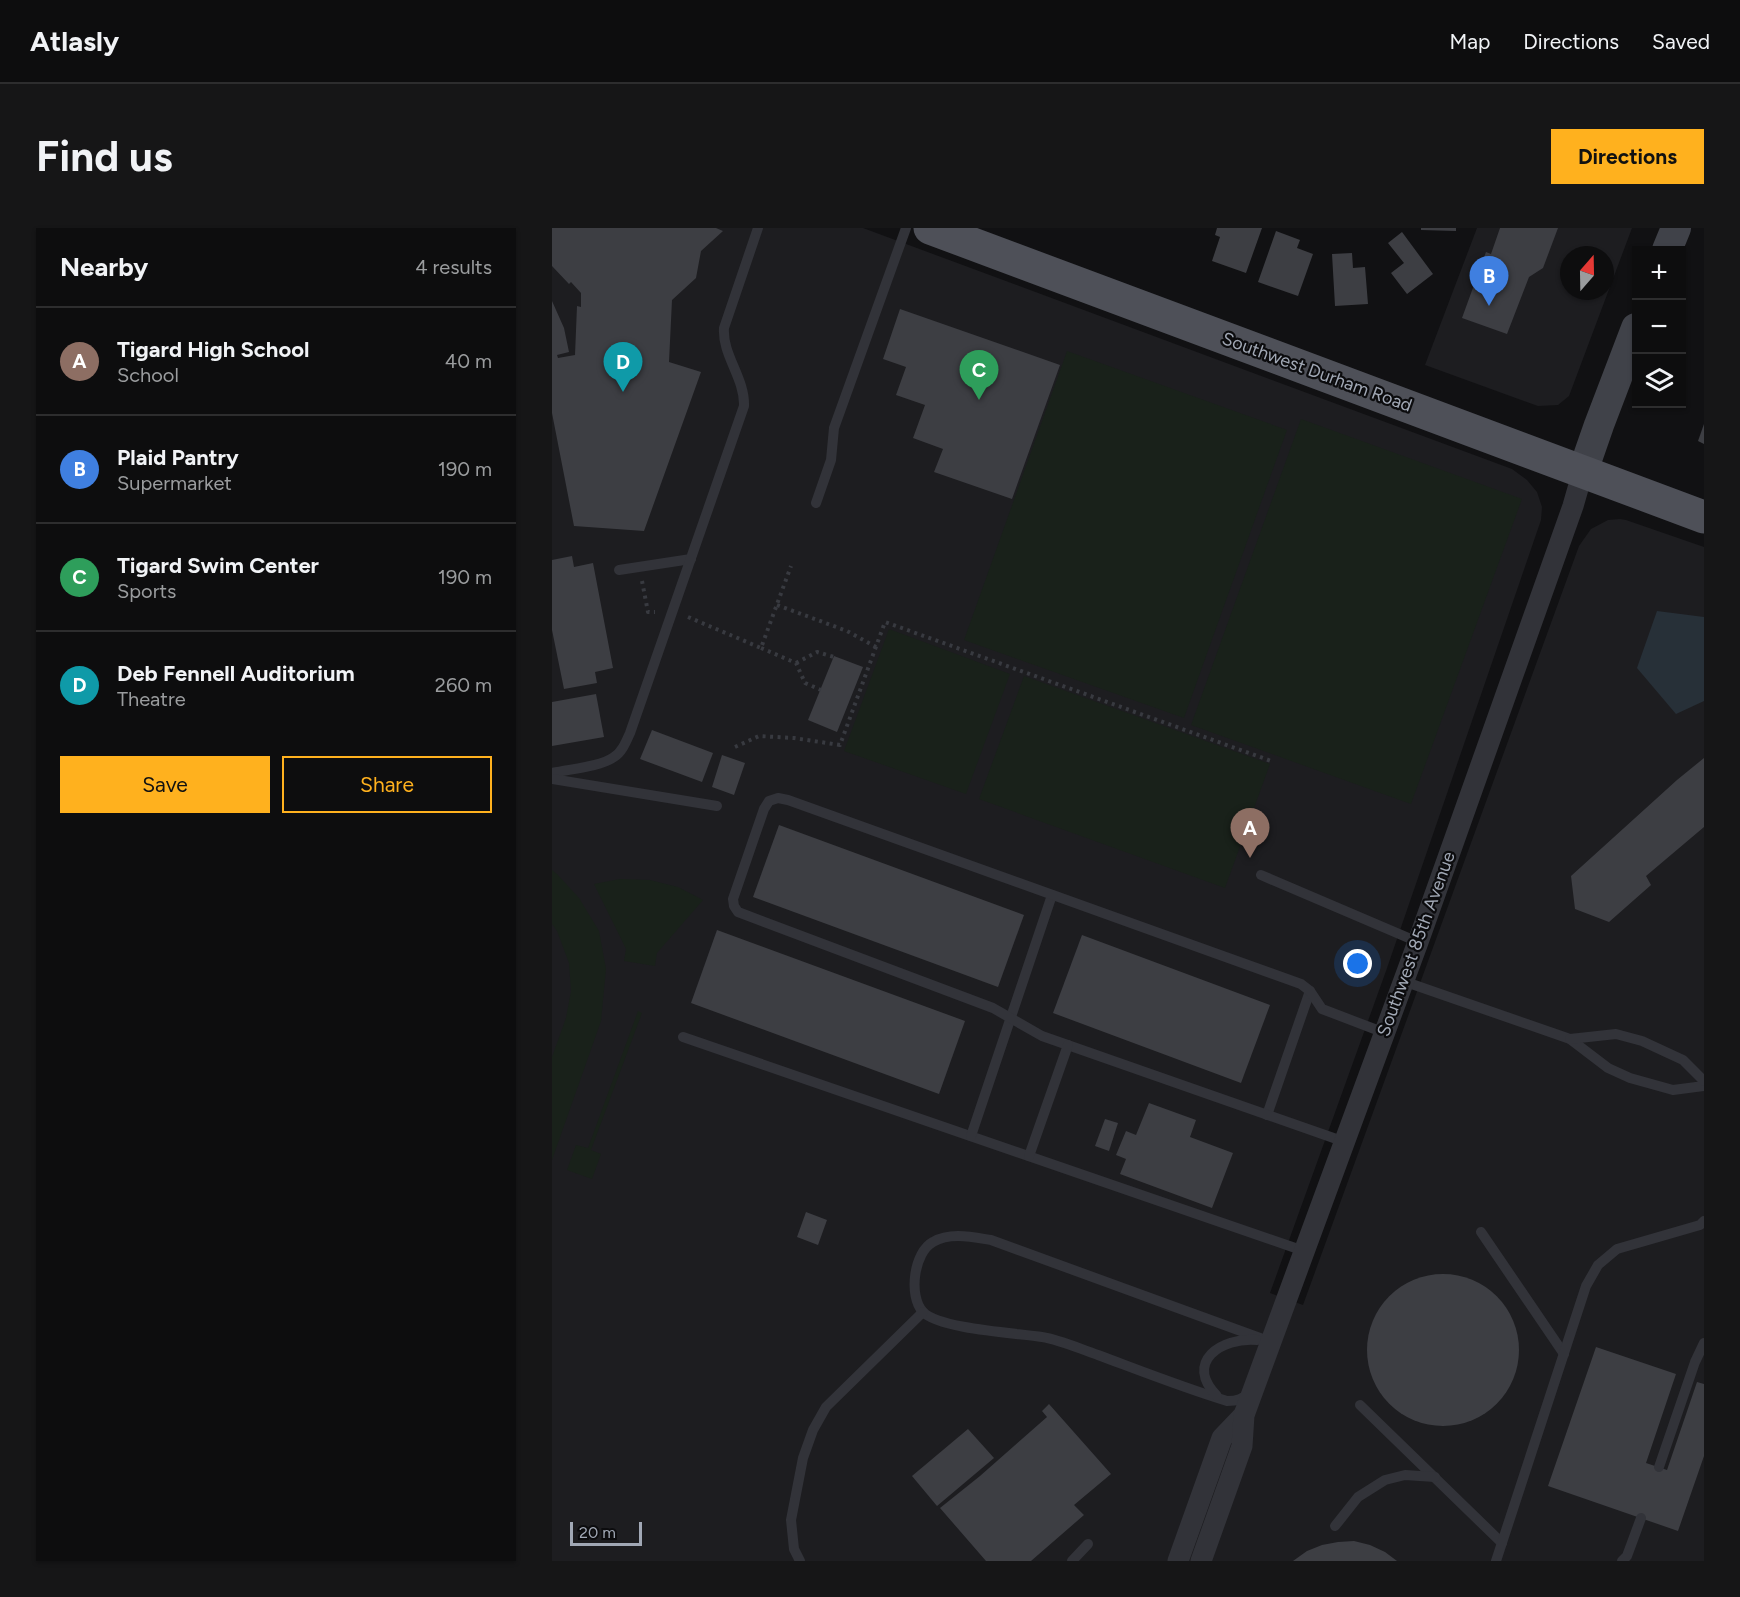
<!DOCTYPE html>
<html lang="en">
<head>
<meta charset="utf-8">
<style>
  :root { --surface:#0d0d0e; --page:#161617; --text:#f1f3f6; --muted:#9a9c9e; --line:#2d2d2e; --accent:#ffb11e }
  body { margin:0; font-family:Figtree,sans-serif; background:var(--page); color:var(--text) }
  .controls { position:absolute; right:18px; top:18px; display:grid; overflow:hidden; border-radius:0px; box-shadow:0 2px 4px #0004 }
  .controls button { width:54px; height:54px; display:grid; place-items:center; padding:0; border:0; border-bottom:2px solid var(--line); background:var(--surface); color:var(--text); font:30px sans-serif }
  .compass { position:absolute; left:1008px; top:18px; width:54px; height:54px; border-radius:50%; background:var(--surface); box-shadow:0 2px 4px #0004; rotate:20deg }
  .scale { position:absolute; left:18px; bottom:15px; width:72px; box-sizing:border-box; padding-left:6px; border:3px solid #a1a8b5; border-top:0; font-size:16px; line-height:21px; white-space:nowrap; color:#a1a8b5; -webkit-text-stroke:4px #0c0c0e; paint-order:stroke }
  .you { position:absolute; left:806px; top:736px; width:21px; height:21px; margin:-15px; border:4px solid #fff; border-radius:50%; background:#1a73e8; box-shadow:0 0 0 9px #1a73e833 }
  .badge { display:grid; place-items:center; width:39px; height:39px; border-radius:50%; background:var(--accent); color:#fff; font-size:20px; font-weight:700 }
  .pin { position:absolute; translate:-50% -50px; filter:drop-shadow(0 2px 3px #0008) }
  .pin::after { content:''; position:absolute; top:32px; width:21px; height:18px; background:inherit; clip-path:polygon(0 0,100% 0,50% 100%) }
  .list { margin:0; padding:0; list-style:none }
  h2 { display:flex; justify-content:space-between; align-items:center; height:78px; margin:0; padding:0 24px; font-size:26px }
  h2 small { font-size:20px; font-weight:400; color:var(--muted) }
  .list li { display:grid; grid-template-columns:39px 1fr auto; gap:18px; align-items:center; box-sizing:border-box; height:108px; padding:0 24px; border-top:2px solid var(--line) }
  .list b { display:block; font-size:22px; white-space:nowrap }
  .list p { margin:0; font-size:20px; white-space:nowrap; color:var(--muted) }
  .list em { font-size:20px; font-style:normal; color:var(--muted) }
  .actions { display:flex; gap:12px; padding:18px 24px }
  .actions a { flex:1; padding:14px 0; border:2px solid var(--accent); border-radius:0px; text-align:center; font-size:21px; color:var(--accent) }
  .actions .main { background:var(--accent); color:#111 }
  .icon { flex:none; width:33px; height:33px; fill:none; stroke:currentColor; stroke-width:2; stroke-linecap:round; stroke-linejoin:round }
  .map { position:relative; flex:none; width:1152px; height:1333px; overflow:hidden; border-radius:0px }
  header { display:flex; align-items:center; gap:36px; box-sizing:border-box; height:84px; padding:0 30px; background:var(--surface); border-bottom:2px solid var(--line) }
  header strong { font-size:28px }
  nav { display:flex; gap:33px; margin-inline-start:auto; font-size:21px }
  .intro { display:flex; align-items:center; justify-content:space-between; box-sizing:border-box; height:144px; padding:0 36px }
  h1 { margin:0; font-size:42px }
  .button { padding:15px 27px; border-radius:0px; background:var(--accent); color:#111; font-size:21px; font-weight:700 }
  main { display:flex; gap:36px; padding:0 36px }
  aside { flex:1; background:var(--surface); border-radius:0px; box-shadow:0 2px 4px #0004 }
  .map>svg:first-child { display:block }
  .built { fill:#1d1d20; fill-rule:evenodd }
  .green { fill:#19211a }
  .water { fill:#273038 }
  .building { fill:#3d3e43 }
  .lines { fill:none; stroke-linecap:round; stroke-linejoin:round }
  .path { stroke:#383a40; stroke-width:4; stroke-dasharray:3 4.5; stroke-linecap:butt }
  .lane { stroke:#323339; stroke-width:10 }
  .street { stroke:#323339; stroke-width:21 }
  .secondary { stroke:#404249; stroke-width:30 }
  .primary { stroke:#4e5058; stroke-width:33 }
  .labels { text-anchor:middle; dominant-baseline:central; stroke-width:4.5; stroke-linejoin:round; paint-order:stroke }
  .street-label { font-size:18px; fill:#a1a8b5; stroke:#0c0c0e }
</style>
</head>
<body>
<header>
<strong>Atlasly</strong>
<nav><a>Map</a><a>Directions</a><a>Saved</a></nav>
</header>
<div class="intro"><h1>Find us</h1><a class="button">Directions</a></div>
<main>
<aside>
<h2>Nearby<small>4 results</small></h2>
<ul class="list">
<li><span class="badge" style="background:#8d6e63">A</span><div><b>Tigard High School</b><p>School</p></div><em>40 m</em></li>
<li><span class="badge" style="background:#3f7fe0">B</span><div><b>Plaid Pantry</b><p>Supermarket</p></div><em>190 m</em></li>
<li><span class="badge" style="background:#2e9e5b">C</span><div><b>Tigard Swim Center</b><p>Sports</p></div><em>190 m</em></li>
<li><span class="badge" style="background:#0f9aa8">D</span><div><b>Deb Fennell Auditorium</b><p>Theatre</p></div><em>260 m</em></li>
</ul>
<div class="actions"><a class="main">Save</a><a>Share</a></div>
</aside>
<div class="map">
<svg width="1152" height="1333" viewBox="0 0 1152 1333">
  <rect width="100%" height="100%" fill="#111113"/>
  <g class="built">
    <path d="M0,0H311L960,241L975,252L985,264L990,279L989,292L834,743L718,1065L751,1077L1027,318L1039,301L1056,292L1068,291L1074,292L1152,319V1333H0Z"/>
    <path d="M925,0H1080L1017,168L1006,177L986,178L873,137ZM1017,27H1053V63H1017Z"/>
  </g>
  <g class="green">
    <path d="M515,123L735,202L632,490L412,412Z"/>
    <path d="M749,191L970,271L859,576L639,497Z"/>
    <path d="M337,401L458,446L414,566L292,523Z"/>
    <path d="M472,448L718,536L673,660L427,571Z"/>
    <path d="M0,642L5,646L27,670L47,703L54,741L49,793L0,932V829L14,790L19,763L17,735L5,703L0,696Z"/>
    <path d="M68,651L98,652L126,659L151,672L105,725L103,738L72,733L74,721L42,656Z"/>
    <path d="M86,783L90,785L39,922L49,926L40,951L15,942L24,917L36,920Z"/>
  </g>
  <path class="water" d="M1105,383L1152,389V473L1124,486L1085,440Z"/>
  <g class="building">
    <path d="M0,0H164L171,3L149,23L144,50L120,72L117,134L149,144L92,303L22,298L0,185V73L12,100L17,124L5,127L6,130L23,127L25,78L29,79V65L19,54L17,56L0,38Z"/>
    <path d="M665,0H710L694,45L660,33L668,9L663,7Z"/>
    <path d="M869,0H904V3L869,2Z"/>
    <path d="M948,0H1006L991,40L977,49L955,106L910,90L934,24L939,26Z"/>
    <path d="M724,3L748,12L745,20L761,26L746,68L706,54Z"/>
    <path d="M850,4L881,46L855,66L839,45L852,35L836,15Z"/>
    <path d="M800,25L801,40L813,39L816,76L783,78L780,26Z"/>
    <path d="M348,81L508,137L460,271L382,244L391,221L361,210L373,177L344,167L354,139L331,131Z"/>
    <path d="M1152,196V216L1146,213Z"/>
    <path d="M20,328L22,339L41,335L61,440L43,444L45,455L12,461L0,402V332Z"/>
    <path d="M282,428L311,439L285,504L256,492Z"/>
    <path d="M44,466L52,509L0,518V474Z"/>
    <path d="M100,502L161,525L150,554L88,531Z"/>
    <path d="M170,527L193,535L182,567L160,559Z"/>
    <path d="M1152,530V599L1094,648L1099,657L1057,694L1023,681L1019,648L1125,552Z"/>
    <path d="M227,597L472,687L446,759L201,669Z"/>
    <path d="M165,702L413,793L387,866L139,775Z"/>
    <path d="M530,707L718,777L689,855L501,785Z"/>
    <path d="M597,875L644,892L638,909L681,925L660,980L568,946L574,931L564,927L574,903L584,907Z"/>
    <path d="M553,891L566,895L557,923L543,918Z"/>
    <path d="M254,984L275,992L266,1017L245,1009Z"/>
    <circle cx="891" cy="1122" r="76"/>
    <path d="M1044,1119L1124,1146L1094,1235L1115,1242L1145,1154L1152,1156V1228L1126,1303L996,1258Z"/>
    <path d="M497,1176L559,1246L522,1277L532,1287L479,1333H434L388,1280L428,1248L495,1189L490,1183Z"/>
    <path d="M416,1201L442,1230L385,1278L360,1248Z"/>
    <path d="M802,1313L818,1317L833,1324L845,1333H741L755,1323L770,1317L786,1314Z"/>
  </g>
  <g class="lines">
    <g class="path">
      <path d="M90,353L96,384H103"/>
      <path d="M225,377L295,403L324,419"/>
      <path d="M136,389L209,420L239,338"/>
      <path d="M209,420L244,435L253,455L269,462"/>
      <path d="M244,435L265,424L282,429"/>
      <path d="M183,519L207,508L242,510L288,517L333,394L722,534"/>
    </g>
    <g class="lane">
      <path d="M264,275L279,232L282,200L354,0"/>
      <path d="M67,342L139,331"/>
      <path d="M0,545C17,541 48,539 62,529C70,524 74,514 78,505L192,178C193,150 170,127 172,100L206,0"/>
      <path d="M0,551L165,578"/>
      <path d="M709,647L866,714"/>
      <path d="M851,753L1018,811L1056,840L1078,850L1121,862L1152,858"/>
      <path d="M131,809L752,1023"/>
      <path d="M1018,811L1064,806L1090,813L1131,832L1152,853"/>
      <path d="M715,887L758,763"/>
      <path d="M419,908L500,667"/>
      <path d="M793,914L490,808L441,780L186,684L182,678L181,671L212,581L217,573L226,570L236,572L749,756L758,763L770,781L833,805"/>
      <path d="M477,928L516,817"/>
      <path d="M929,1004L1012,1126"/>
      <path d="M698,1164C691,1171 685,1173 675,1173C632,1160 589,1143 546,1127C528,1121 509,1112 490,1109C464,1105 388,1101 371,1084C356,1068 362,1024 381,1014C398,1004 420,1009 439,1012L719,1114"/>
      <path d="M665,1168C632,1134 669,1109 705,1112"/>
      <path d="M808,1177L950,1315"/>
      <path d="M1107,1239L1143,1134L1152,1115"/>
      <path d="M783,1298L806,1269L833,1252L853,1247L883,1249"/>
      <path d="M248,1333L242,1321L239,1292L251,1230L261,1202L274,1179L371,1084"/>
      <path d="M520,1333L536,1316"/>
      <path d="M944,1333L1034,1058L1046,1037L1065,1021L1148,997L1152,993"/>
      <path d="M1070,1333L1075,1328L1089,1290"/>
    </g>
    <g class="street">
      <path d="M626,1333L670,1210L692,1187"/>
      <path d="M649,1333L690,1218L692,1187L866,714L1021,278L1031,243"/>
    </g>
    <g class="secondary">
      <path d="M1115,22L1124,0"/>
      <path d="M1031,243L1047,197L1084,100"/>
    </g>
    <path class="primary" d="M378,0L1152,289"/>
  </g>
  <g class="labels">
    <g class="street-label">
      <text transform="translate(765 144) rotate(20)">Southwest Durham Road</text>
      <text transform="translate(864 716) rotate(-70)">Southwest 85th Avenue</text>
    </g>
  </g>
</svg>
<div class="controls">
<button>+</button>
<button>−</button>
<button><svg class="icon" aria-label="layers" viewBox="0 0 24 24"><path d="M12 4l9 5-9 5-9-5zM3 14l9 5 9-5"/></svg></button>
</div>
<svg class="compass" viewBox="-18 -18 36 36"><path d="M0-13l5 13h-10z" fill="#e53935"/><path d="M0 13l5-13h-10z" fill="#9a9c9e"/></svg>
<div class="scale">20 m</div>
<div class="you"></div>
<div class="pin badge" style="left:698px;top:630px;background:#8d6e63">A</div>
<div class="pin badge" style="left:937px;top:78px;background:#3f7fe0">B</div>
<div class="pin badge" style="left:427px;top:172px;background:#2e9e5b">C</div>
<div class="pin badge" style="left:71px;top:164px;background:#0f9aa8">D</div>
</div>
</main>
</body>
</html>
